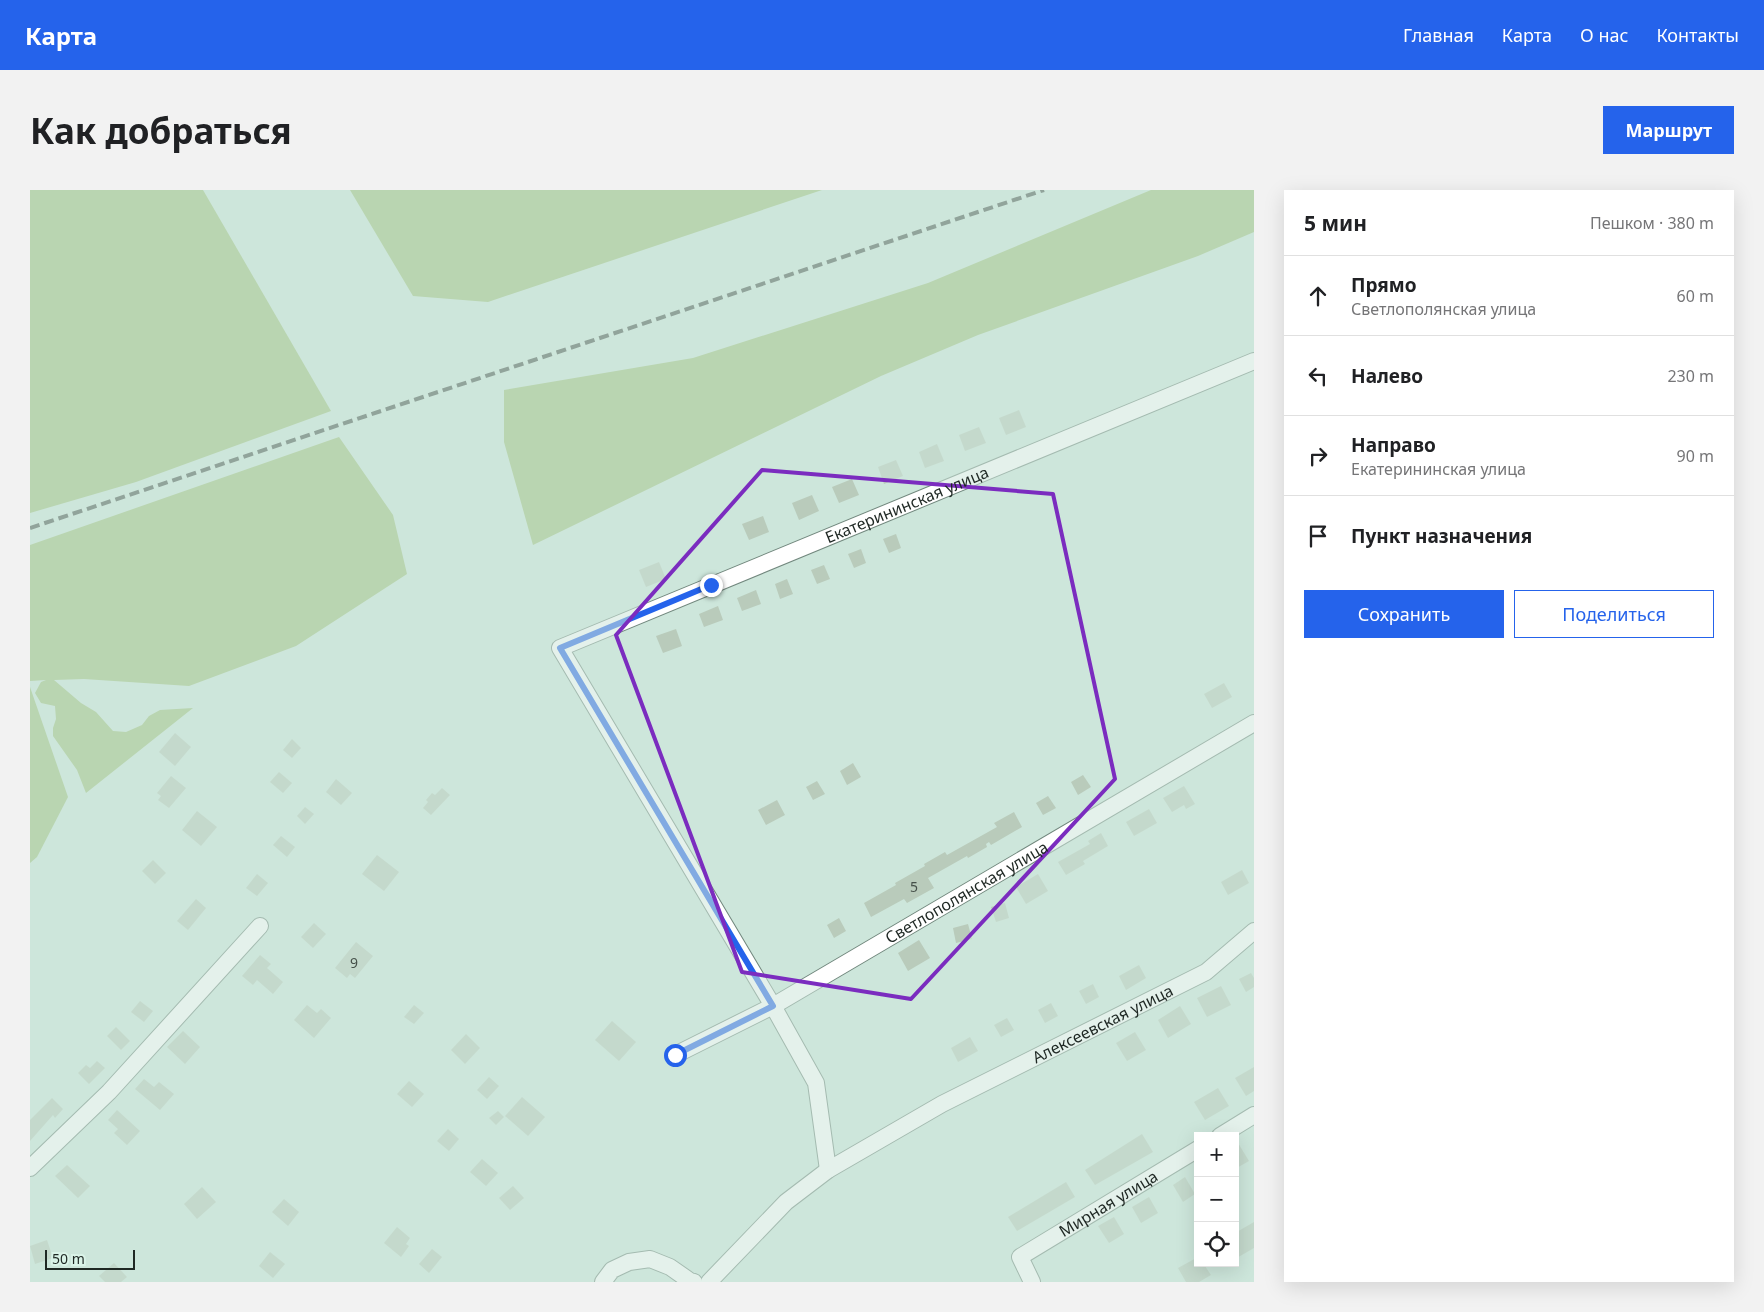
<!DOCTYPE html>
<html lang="ru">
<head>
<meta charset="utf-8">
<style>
  :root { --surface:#fff; --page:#f2f2f2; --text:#202124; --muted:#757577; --line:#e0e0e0; --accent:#2563eb }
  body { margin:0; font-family:"Noto Sans",sans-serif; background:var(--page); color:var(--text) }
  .controls { position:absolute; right:15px; bottom:15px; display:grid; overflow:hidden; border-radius:0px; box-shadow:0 5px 20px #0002 }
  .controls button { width:45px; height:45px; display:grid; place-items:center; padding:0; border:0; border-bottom:1px solid var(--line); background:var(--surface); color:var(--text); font:25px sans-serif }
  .scale { position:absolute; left:15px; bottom:12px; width:90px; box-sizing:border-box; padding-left:5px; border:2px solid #1f2824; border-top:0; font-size:14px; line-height:18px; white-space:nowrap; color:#1f2824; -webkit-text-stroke:4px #daf3e8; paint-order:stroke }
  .stop { position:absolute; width:15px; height:15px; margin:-11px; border:4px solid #2563eb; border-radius:50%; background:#fff }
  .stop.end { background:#2563eb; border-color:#fff; box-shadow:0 1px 5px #0008 }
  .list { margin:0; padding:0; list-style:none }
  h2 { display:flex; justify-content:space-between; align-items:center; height:65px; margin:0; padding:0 20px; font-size:21px }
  h2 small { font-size:16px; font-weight:400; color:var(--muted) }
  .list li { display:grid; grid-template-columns:32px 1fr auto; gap:15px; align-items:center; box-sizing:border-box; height:80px; padding:0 20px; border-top:1px solid var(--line) }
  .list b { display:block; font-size:19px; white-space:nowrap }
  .list p { margin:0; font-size:16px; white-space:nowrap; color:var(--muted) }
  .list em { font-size:16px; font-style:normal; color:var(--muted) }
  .actions { display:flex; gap:10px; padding:15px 20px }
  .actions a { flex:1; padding:11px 0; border:1px solid var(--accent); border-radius:0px; text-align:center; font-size:18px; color:var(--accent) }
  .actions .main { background:var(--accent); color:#fff }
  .icon { flex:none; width:28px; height:28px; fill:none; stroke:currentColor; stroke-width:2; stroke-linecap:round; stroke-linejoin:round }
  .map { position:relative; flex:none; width:1224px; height:1092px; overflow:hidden; border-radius:0px }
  header { display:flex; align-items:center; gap:30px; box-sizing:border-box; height:70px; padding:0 25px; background:var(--accent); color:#fff }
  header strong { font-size:24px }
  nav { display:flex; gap:28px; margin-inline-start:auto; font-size:18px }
  .intro { display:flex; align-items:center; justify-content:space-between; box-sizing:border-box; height:120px; padding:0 30px }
  h1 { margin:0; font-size:35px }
  .button { padding:12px 22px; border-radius:0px; background:var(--accent); color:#fff; font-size:18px; font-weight:700 }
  main { display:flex; gap:30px; padding:0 30px }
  aside { flex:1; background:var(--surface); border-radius:0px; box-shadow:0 5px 20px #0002 }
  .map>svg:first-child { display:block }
  .green { fill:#a0c17e }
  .building { fill:#b9cbbb }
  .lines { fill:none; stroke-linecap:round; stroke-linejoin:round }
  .minor-casing { stroke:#72887e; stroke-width:18 }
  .minor { stroke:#fff; stroke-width:16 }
  .rail { stroke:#47544e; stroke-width:4; stroke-dasharray:10 5; stroke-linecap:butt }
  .route { stroke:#2563eb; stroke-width:6 }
  .marked { fill:none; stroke:#7b2cbf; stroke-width:4; stroke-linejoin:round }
  .labels { text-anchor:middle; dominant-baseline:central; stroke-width:5; stroke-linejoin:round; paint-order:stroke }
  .number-label { font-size:14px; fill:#46514a }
  .street-label { font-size:16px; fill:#1f2824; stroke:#daf3e8 }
</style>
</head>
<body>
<header>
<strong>Карта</strong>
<nav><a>Главная</a><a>Карта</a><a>О нас</a><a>Контакты</a></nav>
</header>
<div class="intro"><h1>Как добраться</h1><a class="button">Маршрут</a></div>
<main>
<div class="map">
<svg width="1224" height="1092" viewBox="0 0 1224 1092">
  <rect width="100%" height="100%" fill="#cde6db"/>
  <g class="green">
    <path d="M0,0H173L301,221L106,292L0,323Z"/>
    <path d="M320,0H792L458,112L383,106Z"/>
    <path d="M1121,0H1224V42L1168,66L948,145L851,186L503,355L474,252V200L663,168L898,93Z"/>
    <path d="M309,247L363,325L377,384L266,456L159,496L54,489L24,490L51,513L66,522L83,541L96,542L112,535L119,526L130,520L163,518L56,603L47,580L23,546V538L26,529L25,516L11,513L5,503L11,492L16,490L0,491V355Z"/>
    <path d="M0,497L38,607L7,667L0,673Z"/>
  </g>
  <g class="building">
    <path d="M989,220L996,237L976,245L969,228Z"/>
    <path d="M949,237L956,253L935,261L929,245Z"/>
    <path d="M907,254L914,271L895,278L889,262Z"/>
    <path d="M866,270L873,286L854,294L848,277Z"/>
    <path d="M822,289L829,305L809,313L802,297Z"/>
    <path d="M782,305L789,321L769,330L762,313Z"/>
    <path d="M733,326L739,342L719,350L712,334Z"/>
    <path d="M866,344L871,358L859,363L853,349Z"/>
    <path d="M831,359L836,373L824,378L818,364Z"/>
    <path d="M629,372L636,389L616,397L609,380Z"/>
    <path d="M794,375L800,389L787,394L781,380Z"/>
    <path d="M757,389L763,404L750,409L745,394Z"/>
    <path d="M726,400L731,414L712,421L707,408Z"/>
    <path d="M688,416L693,430L674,437L669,424Z"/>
    <path d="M646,439L652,456L633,463L626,446Z"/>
    <path d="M1194,493L1202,507L1182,518L1174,504Z"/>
    <path d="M145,543L161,557L145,576L129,562Z"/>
    <path d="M262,549L271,558L262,568L253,560Z"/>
    <path d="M823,573L831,587L817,595L810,581Z"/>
    <path d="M249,582L262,593L253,603L240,592Z"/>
    <path d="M1053,585L1061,597L1048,605L1041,592Z"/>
    <path d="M141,586L156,598L139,618L128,610L131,606L127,603Z"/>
    <path d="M306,589L322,603L311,615L296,602Z"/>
    <path d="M787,591L795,604L783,610L776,597Z"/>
    <path d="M1154,596L1165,614L1156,619L1154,615L1142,622L1133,608Z"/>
    <path d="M412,598L420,605L401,625L393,618L398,612L396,610L402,603L405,605Z"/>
    <path d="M1018,606L1026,618L1013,625L1006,613Z"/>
    <path d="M747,610L755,625L736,635L728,620Z"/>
    <path d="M275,617L284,624L275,634L267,626Z"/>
    <path d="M1119,619L1127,633L1104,646L1096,632Z"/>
    <path d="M167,621L187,637L171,656L152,640Z"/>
    <path d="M984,622L992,637L961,655L959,652L956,654L957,657L938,668L937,666L898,688L904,698L877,713L874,709L841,727L834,713L866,695L865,693L895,676L894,674L915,662L917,665L967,637L964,633Z"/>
    <path d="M1071,643L1078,656L1053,671L1055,674L1036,685L1028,672L1060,654L1058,651Z"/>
    <path d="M251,646L265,657L257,667L243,655Z"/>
    <path d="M347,665L369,682L354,701L332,684Z"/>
    <path d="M123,670L136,683L125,694L112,681Z"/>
    <path d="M1212,680L1219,693L1198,705L1191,692Z"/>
    <path d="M227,684L238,693L227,706L216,698Z"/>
    <path d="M1008,684L1018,701L996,714L986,697Z"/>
    <path d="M166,709L176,718L158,740L147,731Z"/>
    <path d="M975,713L979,728L966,732L961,717Z"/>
    <path d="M809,728L816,741L804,748L797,735Z"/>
    <path d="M284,733L296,744L283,758L271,747Z"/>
    <path d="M938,734L942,749L926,753L923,738Z"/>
    <path d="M889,750L900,768L878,781L868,763Z"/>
    <path d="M326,752L343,766L325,788L320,784L317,788L305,778Z"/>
    <path d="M230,765L241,774L237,778L253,792L243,804L227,790L223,795L212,786Z"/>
    <path d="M1109,775L1116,788L1096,800L1089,786Z"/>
    <path d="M1221,783L1224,788V797L1216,802L1209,789Z"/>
    <path d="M1063,794L1069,807L1056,814L1049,801Z"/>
    <path d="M1191,796L1201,815L1177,827L1167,808Z"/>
    <path d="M110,811L123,821L114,832L101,822Z"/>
    <path d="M1021,813L1028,826L1015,833L1008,820Z"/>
    <path d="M277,815L287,823L291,819L301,828L284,848L264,830Z"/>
    <path d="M384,815L394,823L384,834L374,827Z"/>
    <path d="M1150,816L1161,834L1138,848L1128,830Z"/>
    <path d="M977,828L984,840L971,847L964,835Z"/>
    <path d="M582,831L606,852L589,871L565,850Z"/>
    <path d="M86,837L100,851L91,860L77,846Z"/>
    <path d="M153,841L170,857L155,874L137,857Z"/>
    <path d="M1105,842L1116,860L1097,871L1086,853Z"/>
    <path d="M436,844L450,858L435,874L421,860Z"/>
    <path d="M940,847L948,861L928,872L921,858Z"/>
    <path d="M67,871L75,878L59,894L48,883L56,875L60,878Z"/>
    <path d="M1224,877V901L1216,906L1205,888Z"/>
    <path d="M459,887L469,896L457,909L447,900Z"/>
    <path d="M114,889L124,897L129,892L144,904L130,920L105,899Z"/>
    <path d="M379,891L394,904L382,917L367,904Z"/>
    <path d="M1188,898L1199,916L1175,930L1164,912Z"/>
    <path d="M492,907L515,927L498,946L475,926Z"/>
    <path d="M22,908L33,919L25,928L23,925L0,951V930Z"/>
    <path d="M87,920L110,941L97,955L84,943L88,939L78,930Z"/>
    <path d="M468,921L474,927L466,935L459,928Z"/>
    <path d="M418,939L429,949L419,961L407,951Z"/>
    <path d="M1112,944L1123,962L1065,995L1055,980Z"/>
    <path d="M1205,948L1219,971L1205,979Z"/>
    <path d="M452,969L468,983L456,996L440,982Z"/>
    <path d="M37,975L60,996L48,1008L25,986Z"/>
    <path d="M1155,987L1165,1004L1153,1012L1143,995Z"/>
    <path d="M1036,992L1045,1007L987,1041L978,1027Z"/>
    <path d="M483,996L494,1008L480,1020L469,1008Z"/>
    <path d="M172,997L186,1012L167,1029L154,1014Z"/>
    <path d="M1119,1007L1128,1023L1111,1033L1102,1017Z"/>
    <path d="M254,1009L269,1022L258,1036L242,1022Z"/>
    <path d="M1084,1027L1094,1044L1079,1053L1068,1036Z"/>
    <path d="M1224,1032V1058L1205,1069V1043Z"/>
    <path d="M367,1037L380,1048L376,1054L379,1056L371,1067L354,1053Z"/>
    <path d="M17,1050L23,1068L5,1074L0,1056Z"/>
    <path d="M402,1059L412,1067L399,1083L389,1074Z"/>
    <path d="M240,1062L255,1074L243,1088L229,1076Z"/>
    <path d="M1168,1067V1073H1173L1181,1085L1169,1092H1156L1148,1078Z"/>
    <path d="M84,1073L97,1087L91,1092H75L69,1086Z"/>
  </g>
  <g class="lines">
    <defs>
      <g id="minor">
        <path id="s1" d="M645,865L743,816L1224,533"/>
        <path d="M1190,946L1224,925"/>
        <path d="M0,978L79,902L230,736"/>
        <path id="s2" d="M798,980L786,893L743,816L530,458L1224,171"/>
        <path d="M573,1092L582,1080L599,1072L620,1069L640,1077L660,1091L664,1092"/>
        <path id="s3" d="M679,1092L756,1012L798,980L912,914L1176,782L1224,741"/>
        <path id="s4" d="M1002,1092L990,1067L1168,959"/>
      </g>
    </defs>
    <use href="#minor" class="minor-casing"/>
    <use href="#minor" class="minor"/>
    <path class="rail" d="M0,338L1014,0"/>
  </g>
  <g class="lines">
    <path class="route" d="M645,865L743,816L530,458L681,395"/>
  </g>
  <path d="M0 0H1224V1092H0ZM732,280L1023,304L1085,589L881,809L712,782L586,445Z" fill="#cde6db" fill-opacity=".55" fill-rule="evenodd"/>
  <path class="marked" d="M732,280L1023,304L1085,589L881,809L712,782L586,445Z"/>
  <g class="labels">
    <g class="number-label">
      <text x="884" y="696">5</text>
      <text x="324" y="772">9</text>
    </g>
    <g class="street-label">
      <text stroke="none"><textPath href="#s2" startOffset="968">Екатерининская улица</textPath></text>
      <text stroke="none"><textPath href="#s1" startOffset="334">Светлополянская улица</textPath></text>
      <text stroke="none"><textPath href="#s3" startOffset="475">Алексеевская улица</textPath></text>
      <text stroke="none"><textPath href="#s4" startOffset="131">Мирная улица</textPath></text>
    </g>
  </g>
</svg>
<div class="controls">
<button>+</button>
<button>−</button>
<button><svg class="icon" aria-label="locate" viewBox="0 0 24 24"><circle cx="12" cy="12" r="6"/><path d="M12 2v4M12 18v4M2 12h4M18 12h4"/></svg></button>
</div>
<div class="scale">50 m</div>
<div class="stop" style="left:645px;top:865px"></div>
<div class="stop end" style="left:681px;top:395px"></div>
</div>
<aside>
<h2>5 мин<small>Пешком · 380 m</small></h2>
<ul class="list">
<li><svg class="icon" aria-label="ahead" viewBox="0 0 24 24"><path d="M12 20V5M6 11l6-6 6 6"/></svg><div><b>Прямо</b><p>Светлополянская улица</p></div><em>60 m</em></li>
<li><svg class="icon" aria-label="left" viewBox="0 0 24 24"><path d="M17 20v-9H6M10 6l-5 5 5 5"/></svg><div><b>Налево</b></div><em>230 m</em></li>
<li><svg class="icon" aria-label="right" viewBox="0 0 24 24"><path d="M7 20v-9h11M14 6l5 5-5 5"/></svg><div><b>Направо</b><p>Екатерининская улица</p></div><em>90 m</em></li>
<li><svg class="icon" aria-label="arrive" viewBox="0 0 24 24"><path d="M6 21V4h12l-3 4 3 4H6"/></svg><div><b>Пункт назначения</b></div></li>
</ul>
<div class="actions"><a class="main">Сохранить</a><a>Поделиться</a></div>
</aside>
</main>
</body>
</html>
